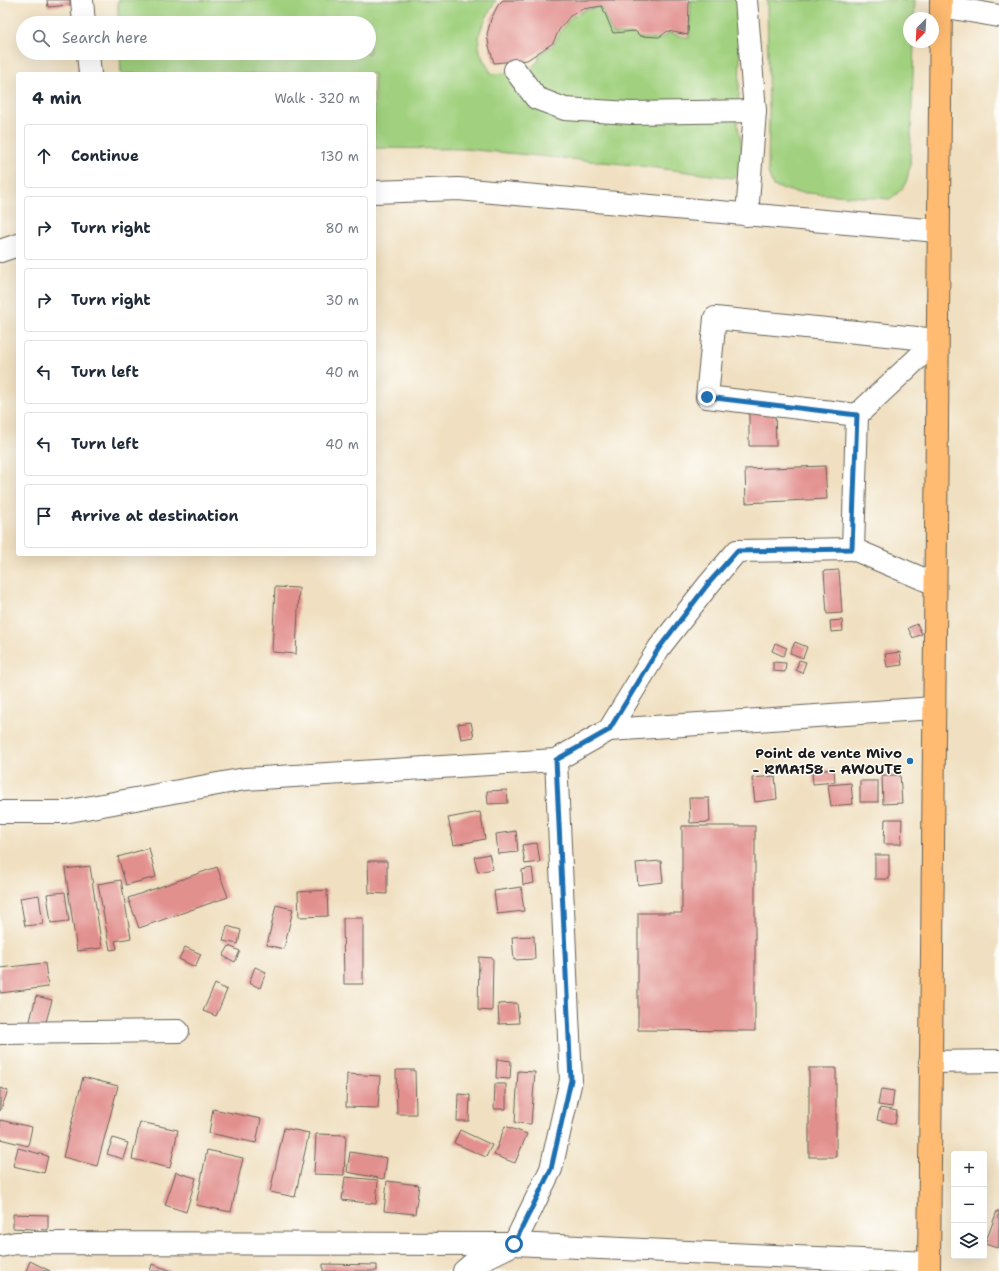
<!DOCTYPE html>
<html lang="en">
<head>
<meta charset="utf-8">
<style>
  :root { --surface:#fff; --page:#f2f2f3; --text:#1f2937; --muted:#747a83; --line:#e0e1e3 }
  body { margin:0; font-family:"Shantell Sans",sans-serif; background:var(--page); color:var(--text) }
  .controls { position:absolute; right:12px; bottom:12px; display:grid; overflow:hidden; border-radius:4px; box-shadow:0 4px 16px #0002 }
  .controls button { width:36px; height:36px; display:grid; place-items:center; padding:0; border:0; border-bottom:1px solid var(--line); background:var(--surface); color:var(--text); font:20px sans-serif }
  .compass { position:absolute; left:903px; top:12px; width:36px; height:36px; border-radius:50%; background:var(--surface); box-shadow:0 4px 16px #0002; rotate:204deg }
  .stop { position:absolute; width:12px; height:12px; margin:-9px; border:3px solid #1f6fb2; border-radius:50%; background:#fff }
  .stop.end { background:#1f6fb2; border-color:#fff; box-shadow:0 1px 4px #0008 }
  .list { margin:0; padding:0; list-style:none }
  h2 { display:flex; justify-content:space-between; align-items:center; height:52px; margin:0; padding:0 16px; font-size:17px }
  h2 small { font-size:13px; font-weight:400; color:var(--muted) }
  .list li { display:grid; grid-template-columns:26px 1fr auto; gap:12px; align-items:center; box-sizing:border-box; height:64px; margin:0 8px 8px; padding:0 8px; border:1px solid var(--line); border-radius:4px }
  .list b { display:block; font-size:15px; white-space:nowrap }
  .list em { font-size:13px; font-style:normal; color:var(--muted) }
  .icon { flex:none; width:22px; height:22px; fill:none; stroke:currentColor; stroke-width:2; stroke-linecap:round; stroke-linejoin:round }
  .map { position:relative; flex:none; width:999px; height:1271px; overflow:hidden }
  .search { position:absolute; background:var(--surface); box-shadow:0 4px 16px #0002; left:16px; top:16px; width:360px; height:44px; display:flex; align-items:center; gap:10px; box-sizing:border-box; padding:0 14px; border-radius:22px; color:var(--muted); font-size:15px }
  .panel { position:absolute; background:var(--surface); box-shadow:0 4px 16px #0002; left:16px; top:72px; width:360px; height:484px; border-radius:4px }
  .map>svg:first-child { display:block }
  .green { fill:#a1d17f; stroke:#5e764e }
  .building { fill:#e2908e }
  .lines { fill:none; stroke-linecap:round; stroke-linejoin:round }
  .minor-casing { stroke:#666156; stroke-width:24 }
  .highway-casing { stroke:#666156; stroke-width:24 }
  .minor { stroke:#fff; stroke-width:22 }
  .highway { stroke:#febb71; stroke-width:22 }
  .route { stroke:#1f6fb2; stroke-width:5 }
  .poi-dot { fill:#1f6fb2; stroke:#fdfcf7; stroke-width:1.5 }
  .labels { text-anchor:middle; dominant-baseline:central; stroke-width:3; stroke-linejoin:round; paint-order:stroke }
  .poi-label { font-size:14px; font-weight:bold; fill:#1c1c1c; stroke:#fdfcf7; text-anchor:end }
</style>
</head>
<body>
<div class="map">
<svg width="999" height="1271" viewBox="0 0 999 1271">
  <rect width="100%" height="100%" fill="#fdfcf7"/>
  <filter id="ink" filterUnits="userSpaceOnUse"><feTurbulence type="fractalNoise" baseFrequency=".025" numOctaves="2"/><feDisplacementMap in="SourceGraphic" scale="8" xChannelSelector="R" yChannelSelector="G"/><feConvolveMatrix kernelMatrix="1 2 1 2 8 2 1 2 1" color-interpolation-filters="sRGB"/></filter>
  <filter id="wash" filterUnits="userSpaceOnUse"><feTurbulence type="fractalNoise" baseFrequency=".012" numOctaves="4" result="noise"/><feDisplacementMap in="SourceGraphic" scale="16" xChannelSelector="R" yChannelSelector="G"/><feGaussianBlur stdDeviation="0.9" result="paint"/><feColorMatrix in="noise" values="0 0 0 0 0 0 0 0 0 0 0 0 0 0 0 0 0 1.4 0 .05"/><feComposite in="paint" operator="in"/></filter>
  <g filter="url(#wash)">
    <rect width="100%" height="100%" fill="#f0e0c1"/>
    <g class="green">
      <path d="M118,0H496C479,32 469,40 492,74L528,71L539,60V55L554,44L561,31L571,17L585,10L601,7L613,34H634L640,38L660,39L669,33L689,38L691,0H740L741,16L739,94L737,122L741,141L742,158L739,172L734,178L634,165L465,149L374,148V74H121L120,53H369V23H118Z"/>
      <path d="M767,0H915L914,18H909V42H914L910,164C907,183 906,187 890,199L794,192L773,186L768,172L769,116Z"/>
    </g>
    <g id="blocks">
      <g class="building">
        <path d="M47,0H70V5L48,7Z"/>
        <path d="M503,0H689L688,35L668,31L659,37L640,36L635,31L613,33L602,6L583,9L570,16L559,30L553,43L527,60L494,63L489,46L487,34L491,19L498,5Z"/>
        <path d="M749,410H775L776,446H749Z"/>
        <path d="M825,466L827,499L746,503L745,469Z"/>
        <path d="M839,570L842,613L827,614L824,571Z"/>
        <path d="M275,587L299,588L296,654L272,652Z"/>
        <path d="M842,620L843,631L831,632L830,621Z"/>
        <path d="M917,624L922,634L913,638L908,628Z"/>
        <path d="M795,642L807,647L803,658L790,653Z"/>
        <path d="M775,643L787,648L783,656L772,651Z"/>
        <path d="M900,652L902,665L887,667L885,654Z"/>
        <path d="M799,660L806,662L802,673L796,670Z"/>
        <path d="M773,662L786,663L785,672L773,671Z"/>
        <path d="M471,722L474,737L461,739L458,724Z"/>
        <path d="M834,769L835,782L813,784L812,771Z"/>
        <path d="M882,775H900L902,803L883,804Z"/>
        <path d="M775,776L777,799L755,802L752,778Z"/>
        <rect x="860" y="781" width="18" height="21"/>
        <path d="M851,783L853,804L831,806L828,785Z"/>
        <path d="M507,790L508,803L488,804L487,791Z"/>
        <path d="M689,798H709L710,822L690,823Z"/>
        <path d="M480,812L485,839L454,845L448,818Z"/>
        <path d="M885,819H902L901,844H884Z"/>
        <path d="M682,826H755V1031L638,1030V913H682Z"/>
        <path d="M516,831L518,852L498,854L496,834Z"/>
        <path d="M537,843L540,862L525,864L522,845Z"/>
        <path d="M149,848L156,877L126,885L118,857Z"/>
        <path d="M489,854L493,869L478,872L474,857Z"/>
        <rect x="875" y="855" width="14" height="24"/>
        <path d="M368,861H387V894L369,893Z"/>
        <path d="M661,861L663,882L638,885L636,863Z"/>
        <path d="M90,866L102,948L77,951L65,869Z"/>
        <path d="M217,867L228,897L139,928L128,898Z"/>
        <path d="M532,868L534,883L523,885L522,870Z"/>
        <path d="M121,880L131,938L115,941L117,949L110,950L98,884Z"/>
        <path d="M521,887L524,911L497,914L494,891Z"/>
        <path d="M327,890L328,916L299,917L298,892Z"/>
        <path d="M65,892L69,921L51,923L47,894Z"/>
        <path d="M39,895L43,924L25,926L20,898Z"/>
        <path d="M276,905L293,909L284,949L267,945Z"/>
        <path d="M343,918H363V984H344Z"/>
        <path d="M227,926L241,930L238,944L223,941Z"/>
        <path d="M534,936L535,959L514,960L512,937Z"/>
        <path d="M229,946L240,951L235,962L223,956Z"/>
        <path d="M185,947L201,954L195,967L179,959Z"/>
        <path d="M479,957L493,958L492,1011L478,1010Z"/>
        <path d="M45,963L48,987L0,993V968Z"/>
        <path d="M255,967L266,972L260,988L249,983Z"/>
        <path d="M215,984L227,990L216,1016L203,1011Z"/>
        <path d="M36,996L52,1000L44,1029L29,1025Z"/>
        <path d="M517,1003L519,1023L499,1024L498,1004Z"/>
        <path d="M497,1059L511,1061L510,1079L496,1078Z"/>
        <rect x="809" y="1068" width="27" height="89"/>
        <path d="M396,1070H415L416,1114H397Z"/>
        <path d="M518,1071L535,1072L531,1124L515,1123Z"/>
        <path d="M347,1074L380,1076L378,1108L346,1107Z"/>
        <path d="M83,1077L118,1086L97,1166L63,1157Z"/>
        <path d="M495,1084H506V1109H494Z"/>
        <path d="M0,1088L8,1091L0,1111Z"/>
        <path d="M881,1089L894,1091L892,1107L878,1105Z"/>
        <path d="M458,1094L470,1095L469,1121H457Z"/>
        <path d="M880,1108L897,1111L895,1124L877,1120Z"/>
        <path d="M213,1109L261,1119L256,1143L209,1133Z"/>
        <path d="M0,1120L32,1127L28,1146L0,1139Z"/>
        <path d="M140,1122L178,1130L170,1168L132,1159Z"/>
        <path d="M505,1126L527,1134L515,1163L494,1155Z"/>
        <path d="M284,1128L309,1133L295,1197L270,1192Z"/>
        <path d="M460,1130L492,1145L486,1157L454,1143Z"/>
        <path d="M316,1134L346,1135L344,1175L314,1174Z"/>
        <path d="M113,1138L128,1143L123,1159L107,1154Z"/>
        <path d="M18,1148L48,1156L44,1173L13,1166Z"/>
        <path d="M207,1150L243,1158L231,1212L196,1205Z"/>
        <path d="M350,1152L387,1158L384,1179L347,1172Z"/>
        <path d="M176,1172L196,1178L186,1212L165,1205Z"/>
        <path d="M345,1177L378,1180L376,1204L342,1200Z"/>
        <path d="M387,1181L419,1185L415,1214L384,1211Z"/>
        <path d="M997,1211H999V1244L997,1248L985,1244Z"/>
        <path d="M13,1214L48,1215V1230L13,1228Z"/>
        <path d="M30,1261L50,1271H26Z"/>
        <path d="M152,1264L172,1271H150Z"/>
        <path d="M323,1264L377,1265V1271H323Z"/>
      </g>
    </g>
  </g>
  <g filter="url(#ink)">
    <use href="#blocks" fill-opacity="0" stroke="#666156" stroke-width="1"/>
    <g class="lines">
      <defs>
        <g id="minor">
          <path d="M82,0L84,23"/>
          <path d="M746,0L755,111L747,215"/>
          <path d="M941,6L999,16"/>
          <path d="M88,53L90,74"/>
          <path d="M515,70L536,98L565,109L630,113L755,111"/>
          <path d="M374,192L458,189L938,231"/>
          <path d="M0,251L18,245"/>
          <path d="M857,415L707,397L715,318L937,340L857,415L853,549L935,584"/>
          <path d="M609,730L659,648L709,584L737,551L853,549"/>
          <path d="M0,812H64L245,779L556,760L609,730L934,708"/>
          <path d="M0,1033L178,1031"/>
          <path d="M930,1062L999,1061"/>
          <path d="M0,1246L16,1243L514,1244L928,1263"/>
          <path d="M464,1271L471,1265L514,1244L551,1169L571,1080L556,760"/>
        </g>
        <path id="highway" d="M929,1271L941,0"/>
      </defs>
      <use href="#minor" class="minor-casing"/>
      <use href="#highway" class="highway-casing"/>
      <use href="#minor" class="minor"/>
      <use href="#highway" class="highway"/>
    </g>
  </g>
  <g class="lines" filter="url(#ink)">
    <path class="route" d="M514,1244L551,1169L571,1080L556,760L609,730L659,648L708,584L737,551L852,549L857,415L707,397"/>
  </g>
  <circle class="poi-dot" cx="910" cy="761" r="4"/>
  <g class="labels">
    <g class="poi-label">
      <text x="902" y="753">Point de vente Mivo<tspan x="902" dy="16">- RMA158 - AWOUTE</tspan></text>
    </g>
  </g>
</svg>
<div class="controls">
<button>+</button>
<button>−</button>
<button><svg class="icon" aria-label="layers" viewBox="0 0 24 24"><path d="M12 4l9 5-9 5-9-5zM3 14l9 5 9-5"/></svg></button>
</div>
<svg class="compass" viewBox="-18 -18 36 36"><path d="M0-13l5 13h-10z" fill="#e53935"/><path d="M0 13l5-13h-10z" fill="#747a83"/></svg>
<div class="stop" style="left:514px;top:1244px"></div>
<div class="stop end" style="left:707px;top:397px"></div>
<div class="search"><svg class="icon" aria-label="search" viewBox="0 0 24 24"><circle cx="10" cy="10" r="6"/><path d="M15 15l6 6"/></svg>Search here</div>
<section class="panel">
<h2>4 min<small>Walk · 320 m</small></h2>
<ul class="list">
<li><svg class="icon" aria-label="ahead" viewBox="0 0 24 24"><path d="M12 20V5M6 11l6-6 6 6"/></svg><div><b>Continue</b></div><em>130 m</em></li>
<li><svg class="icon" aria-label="right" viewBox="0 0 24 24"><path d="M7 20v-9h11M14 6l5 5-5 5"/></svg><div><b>Turn right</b></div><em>80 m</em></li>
<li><svg class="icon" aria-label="right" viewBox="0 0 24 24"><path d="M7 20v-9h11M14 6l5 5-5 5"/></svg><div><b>Turn right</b></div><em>30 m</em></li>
<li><svg class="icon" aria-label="left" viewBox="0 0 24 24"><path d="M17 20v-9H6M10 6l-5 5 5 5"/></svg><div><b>Turn left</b></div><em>40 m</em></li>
<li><svg class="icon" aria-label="left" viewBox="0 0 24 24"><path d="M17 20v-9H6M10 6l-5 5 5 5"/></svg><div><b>Turn left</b></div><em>40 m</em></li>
<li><svg class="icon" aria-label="arrive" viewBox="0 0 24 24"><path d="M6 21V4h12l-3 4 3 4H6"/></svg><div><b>Arrive at destination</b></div></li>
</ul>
</section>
</div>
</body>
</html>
